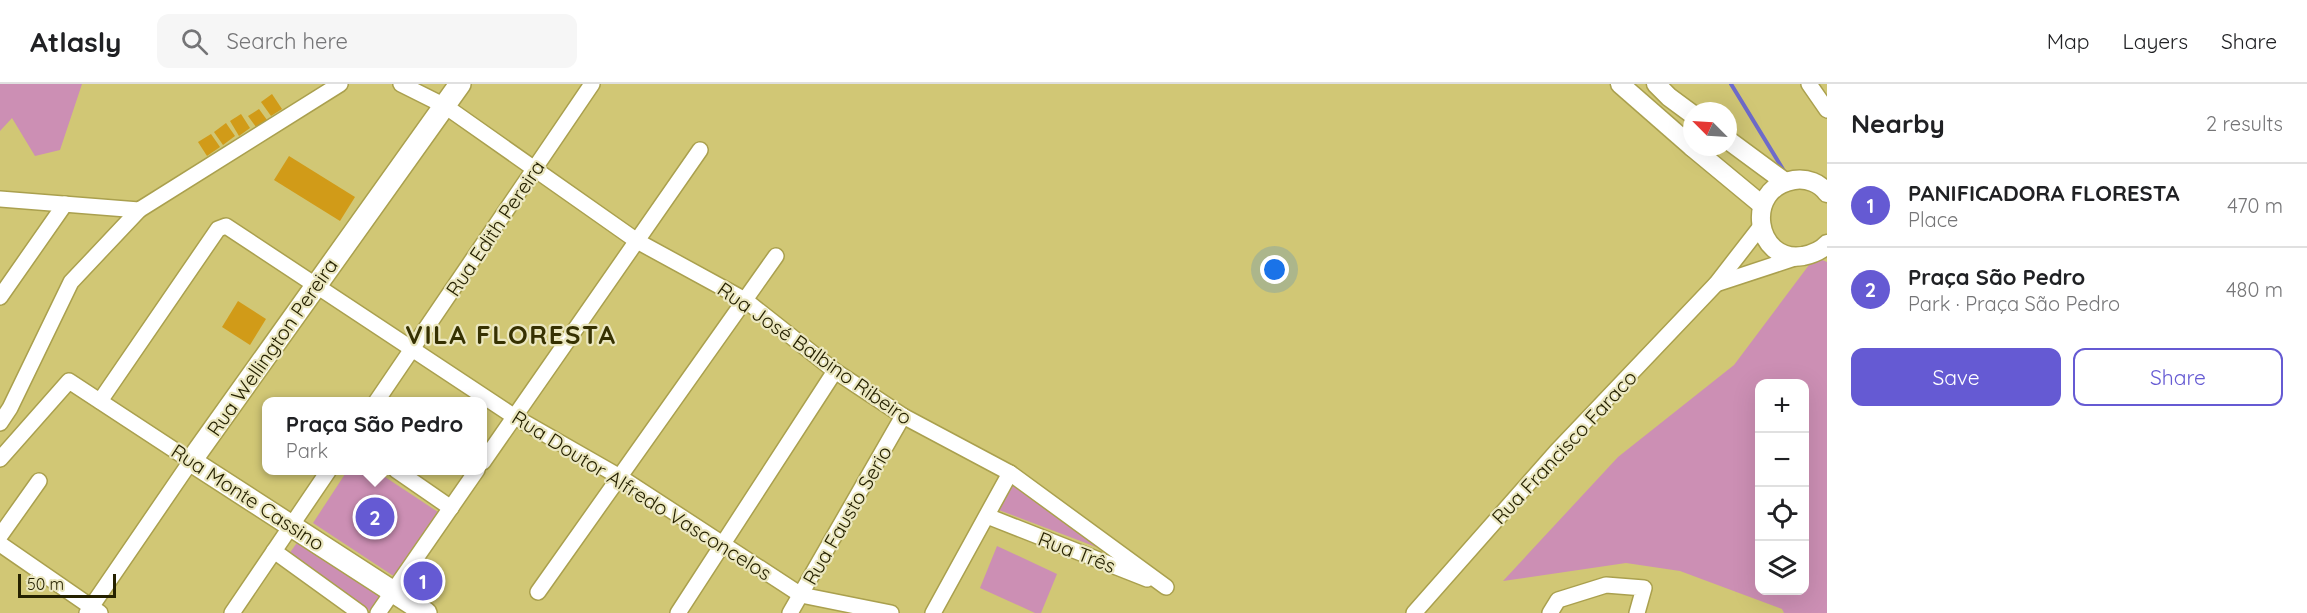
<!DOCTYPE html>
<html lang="en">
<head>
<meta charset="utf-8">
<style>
  :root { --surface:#fff; --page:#f6f6f6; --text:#202124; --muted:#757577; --line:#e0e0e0; --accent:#655ad3 }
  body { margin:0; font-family:Quicksand,sans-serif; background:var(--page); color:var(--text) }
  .controls { position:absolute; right:18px; bottom:18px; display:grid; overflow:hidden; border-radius:12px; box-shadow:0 6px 24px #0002 }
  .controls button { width:54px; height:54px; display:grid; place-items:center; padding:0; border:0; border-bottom:2px solid var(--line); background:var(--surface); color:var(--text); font:30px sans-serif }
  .compass { position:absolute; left:1683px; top:18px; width:54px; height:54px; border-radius:50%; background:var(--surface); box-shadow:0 6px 24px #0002; rotate:294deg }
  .scale { position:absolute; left:18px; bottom:15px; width:98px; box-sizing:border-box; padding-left:6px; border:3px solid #252100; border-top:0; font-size:16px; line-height:21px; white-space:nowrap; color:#252100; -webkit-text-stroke:4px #ebe7bf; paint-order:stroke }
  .you { position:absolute; left:1275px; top:186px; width:21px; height:21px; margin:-15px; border:4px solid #fff; border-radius:50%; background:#1a73e8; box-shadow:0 0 0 9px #1a73e833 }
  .badge { display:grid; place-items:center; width:39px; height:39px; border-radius:50%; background:var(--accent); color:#fff; font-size:20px; font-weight:700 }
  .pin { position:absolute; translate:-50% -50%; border:3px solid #fff; box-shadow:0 2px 6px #0006 }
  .popup { position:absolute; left:262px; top:313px; width:225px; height:78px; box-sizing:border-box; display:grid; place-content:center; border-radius:12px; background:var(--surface); filter:drop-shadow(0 2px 4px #0005); font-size:20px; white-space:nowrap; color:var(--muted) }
  .popup b { font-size:22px; color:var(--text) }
  .popup::after { content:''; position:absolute; left:50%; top:100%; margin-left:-12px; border:12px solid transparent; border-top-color:var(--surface) }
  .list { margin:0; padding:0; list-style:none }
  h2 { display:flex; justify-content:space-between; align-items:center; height:78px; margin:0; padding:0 24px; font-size:26px }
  h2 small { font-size:20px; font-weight:400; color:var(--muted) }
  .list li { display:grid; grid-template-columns:39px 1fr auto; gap:18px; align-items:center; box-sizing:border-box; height:84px; padding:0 24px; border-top:2px solid var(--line) }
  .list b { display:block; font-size:22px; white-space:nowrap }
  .list p { margin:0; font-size:20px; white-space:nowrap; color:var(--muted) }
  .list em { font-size:20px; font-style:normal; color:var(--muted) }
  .actions { display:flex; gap:12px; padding:18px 24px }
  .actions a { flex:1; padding:14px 0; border:2px solid var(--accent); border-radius:12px; text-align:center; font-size:21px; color:var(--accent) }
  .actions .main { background:var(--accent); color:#fff }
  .icon { flex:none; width:33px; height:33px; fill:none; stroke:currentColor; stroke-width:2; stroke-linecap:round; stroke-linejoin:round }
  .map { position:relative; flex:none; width:1827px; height:529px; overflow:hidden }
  header { display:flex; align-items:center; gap:36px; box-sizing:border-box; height:84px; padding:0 30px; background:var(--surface); border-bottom:2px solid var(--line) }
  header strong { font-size:28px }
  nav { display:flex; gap:33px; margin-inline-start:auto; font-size:21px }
  .search { width:420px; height:54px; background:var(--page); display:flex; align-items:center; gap:15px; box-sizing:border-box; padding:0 21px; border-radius:12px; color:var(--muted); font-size:22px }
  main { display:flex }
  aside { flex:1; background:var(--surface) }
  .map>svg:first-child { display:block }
  .green { fill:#cc8fb4; fill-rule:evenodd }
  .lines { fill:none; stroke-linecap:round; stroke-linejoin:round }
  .stream { stroke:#6e6bca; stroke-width:4 }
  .building { fill:#d19b18 }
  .minor-casing { stroke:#aaa04e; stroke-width:18 }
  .tertiary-casing { stroke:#aaa04e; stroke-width:21 }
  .secondary-casing { stroke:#aaa04e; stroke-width:24 }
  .minor { stroke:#fff; stroke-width:15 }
  .tertiary { stroke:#fff; stroke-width:18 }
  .secondary { stroke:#fff; stroke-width:21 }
  .labels { text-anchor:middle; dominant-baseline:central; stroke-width:4.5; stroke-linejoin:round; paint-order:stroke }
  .street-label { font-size:20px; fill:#252100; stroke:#ebe7bf }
  .district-label { font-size:26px; font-weight:bold; letter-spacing:1.5px; fill:#363102; stroke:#ebe7bf }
</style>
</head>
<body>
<header>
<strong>Atlasly</strong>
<div class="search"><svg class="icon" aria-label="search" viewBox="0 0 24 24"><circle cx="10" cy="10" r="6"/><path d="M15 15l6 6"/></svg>Search here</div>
<nav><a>Map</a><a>Layers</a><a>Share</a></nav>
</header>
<main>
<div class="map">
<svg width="1827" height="529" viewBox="0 0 1827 529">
  <rect width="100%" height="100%" fill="#d1c775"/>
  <g class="green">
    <path d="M0,0H82L60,66L35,72L12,34L0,47Z"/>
    <path d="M1815,173L1827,178V529H1784L1782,525L1680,487L1626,479L1503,497L1618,373L1734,281ZM1760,300H1804V506H1760Z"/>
    <path d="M347,387H376L438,428L395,493L313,439Z"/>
    <path d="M1012,400L1112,469L996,425Z"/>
    <path d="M301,453L385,512L373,529L289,470Z"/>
    <path d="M997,462L1057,490L1041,529H1035L980,504Z"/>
  </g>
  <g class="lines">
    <path class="stream" d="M1731,0L1784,87"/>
  </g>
  <g class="building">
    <path d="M272,10L282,25L271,32L261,18Z"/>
    <path d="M259,25L267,36L256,43L248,32Z"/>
    <path d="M241,30L250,44L239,52L230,37Z"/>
    <path d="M226,39L235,52L223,61L214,48Z"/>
    <path d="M211,50L220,63L207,72L198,58Z"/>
    <path d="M289,72L355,113L340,137L274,96Z"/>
    <path d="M238,217L266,235L250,261L222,243Z"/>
    <path d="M417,482L439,498L428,513L408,496Z"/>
  </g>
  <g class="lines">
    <defs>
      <g id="minor">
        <path d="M401,0L445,22L637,157L745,216L835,287L903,332L1010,389L1166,503"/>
        <path d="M1809,0L1827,26"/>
        <path d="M0,115L139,126L340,0"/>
        <path d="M1716,200L1798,173"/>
        <path d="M0,213L65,120"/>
        <path d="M100,317L218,145L226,142L515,333L620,393L801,511L891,529"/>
        <path d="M376,318L592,0"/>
        <path d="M0,339L10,324L71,198L139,126"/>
        <path d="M0,375L69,297L191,377L87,529"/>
        <path d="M483,378L700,66"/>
        <path d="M396,386L451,424"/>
        <path d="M987,432L1147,495"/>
        <path d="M0,452L39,397"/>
        <path d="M0,460L100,529"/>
        <path d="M274,467L360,529"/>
        <path d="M538,508L776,172"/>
        <path d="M232,529L329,386"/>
        <path d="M378,529L477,386"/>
        <path d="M678,529L835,287"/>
        <path d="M790,529L903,332"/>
        <path d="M933,529L1010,389"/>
        <path d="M1414,529L1557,367L1716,200L1761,142"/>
        <path d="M1550,529L1558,516L1606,501L1644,504L1637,529"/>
      </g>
      <g id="tertiary">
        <path d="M1620,0L1692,63"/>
        <path d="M1656,0L1669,13L1692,30"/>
        <path d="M1728,56L1785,98"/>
        <path d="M1692,63L1762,121"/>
        <path d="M1827,109C1820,99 1807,94 1794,96C1743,104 1755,180 1803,172C1812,170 1821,167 1827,160"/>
      </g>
      <path id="secondary" d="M426,529L191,377L460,0"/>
    </defs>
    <use href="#minor" class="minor-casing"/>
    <use href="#tertiary" class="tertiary-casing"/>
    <use href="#secondary" class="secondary-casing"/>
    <use href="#minor" class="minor"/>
    <use href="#tertiary" class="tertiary"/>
    <use href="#secondary" class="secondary"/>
  </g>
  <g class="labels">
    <g class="street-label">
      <text transform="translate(495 144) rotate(-56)">Rua Edith Pereira</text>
      <text transform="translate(272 263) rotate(-55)">Rua Wellington Pereira</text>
      <text transform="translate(815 269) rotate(35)">Rua José Balbino Ribeiro</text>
      <text transform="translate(1564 363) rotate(-47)">Rua Francisco Faraco</text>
      <text transform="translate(642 411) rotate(32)">Rua Doutor Alfredo Vasconcelos</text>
      <text transform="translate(248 413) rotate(33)">Rua Monte Cassino</text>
      <text transform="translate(847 431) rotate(-60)">Rua Fausto Serio</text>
      <text transform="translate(1077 468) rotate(21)">Rua Três</text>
    </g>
    <g class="district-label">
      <text x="511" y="250">VILA FLORESTA</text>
    </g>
  </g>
</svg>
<div class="controls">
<button>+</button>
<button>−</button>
<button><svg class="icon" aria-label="locate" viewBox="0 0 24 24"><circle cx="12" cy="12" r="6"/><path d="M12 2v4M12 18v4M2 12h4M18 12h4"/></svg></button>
<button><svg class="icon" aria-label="layers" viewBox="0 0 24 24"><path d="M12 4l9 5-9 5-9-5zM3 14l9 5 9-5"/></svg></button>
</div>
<svg class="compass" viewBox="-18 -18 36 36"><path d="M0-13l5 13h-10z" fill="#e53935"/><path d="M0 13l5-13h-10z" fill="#757577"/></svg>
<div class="scale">50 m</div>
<div class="you"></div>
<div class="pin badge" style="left:423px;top:497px">1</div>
<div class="pin badge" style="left:375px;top:433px">2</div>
<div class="popup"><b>Praça São Pedro</b>Park</div>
</div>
<aside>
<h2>Nearby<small>2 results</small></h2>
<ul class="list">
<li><span class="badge">1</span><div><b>PANIFICADORA FLORESTA</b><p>Place</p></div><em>470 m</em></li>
<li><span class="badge">2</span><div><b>Praça São Pedro</b><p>Park · Praça São Pedro</p></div><em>480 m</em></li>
</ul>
<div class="actions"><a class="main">Save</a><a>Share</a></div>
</aside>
</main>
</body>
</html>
